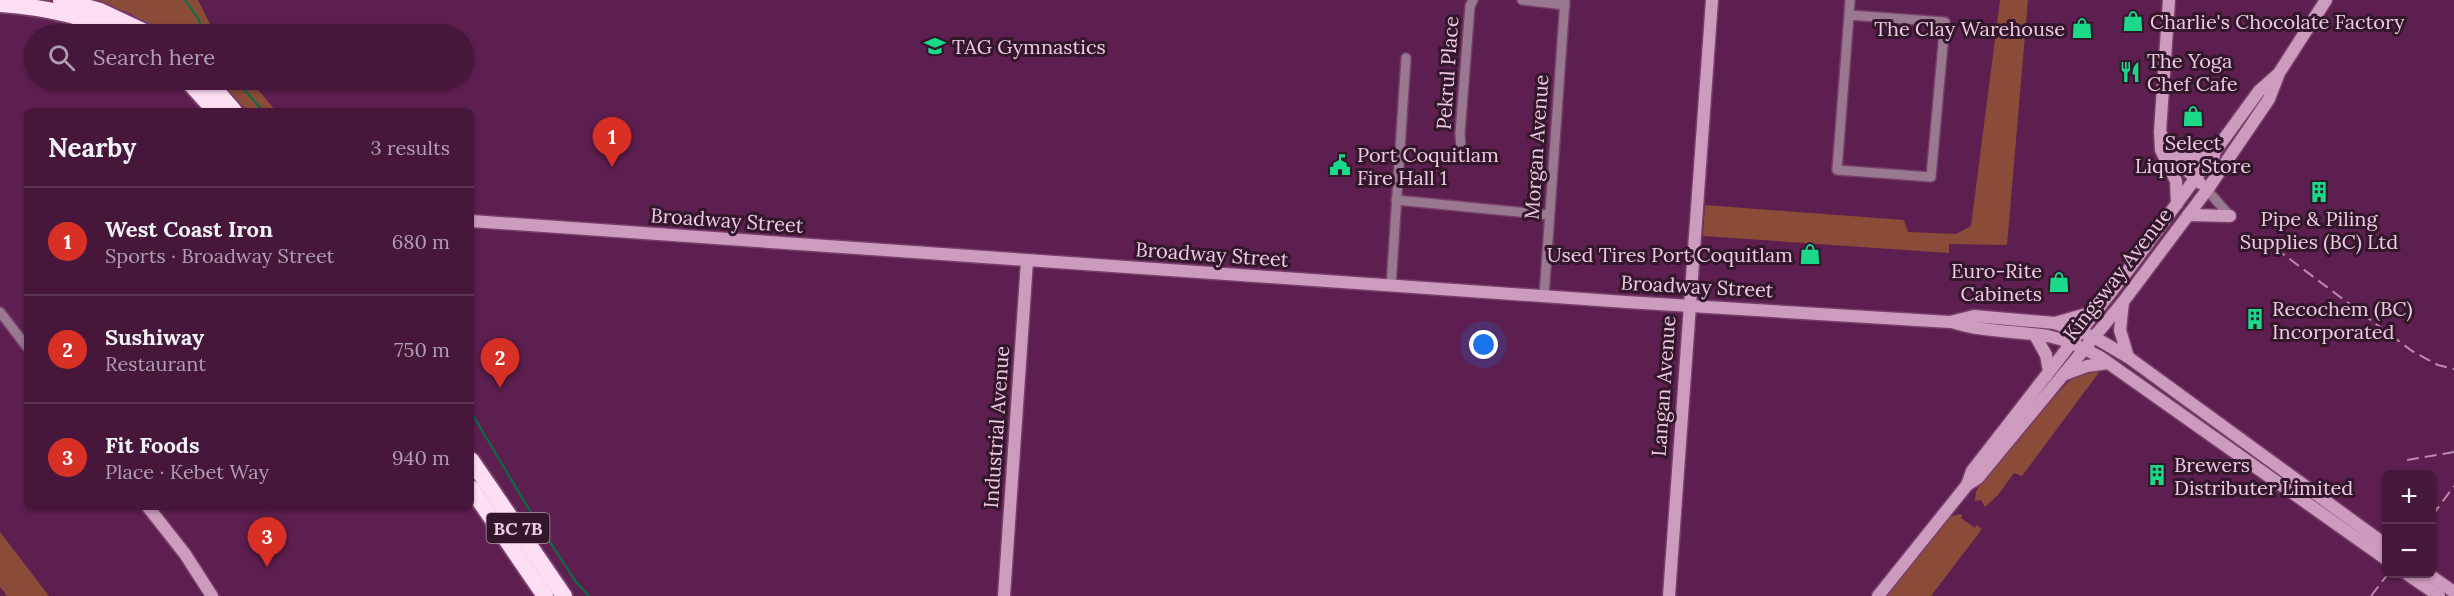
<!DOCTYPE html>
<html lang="en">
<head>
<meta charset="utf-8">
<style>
  :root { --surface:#46173b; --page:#4d2042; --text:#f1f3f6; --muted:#b09faf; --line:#5e3655; --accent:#d93025 }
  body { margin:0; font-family:Lora,serif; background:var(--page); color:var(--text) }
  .controls { position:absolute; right:18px; bottom:18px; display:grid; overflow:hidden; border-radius:9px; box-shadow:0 2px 4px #0004 }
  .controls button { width:54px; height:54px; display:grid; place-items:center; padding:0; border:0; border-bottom:2px solid var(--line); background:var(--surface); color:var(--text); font:30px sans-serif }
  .you { position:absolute; left:1484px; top:345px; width:21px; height:21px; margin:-15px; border:4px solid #fff; border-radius:50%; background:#1a73e8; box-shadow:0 0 0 9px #1a73e833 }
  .badge { display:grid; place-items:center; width:39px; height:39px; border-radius:50%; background:var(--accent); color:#fff; font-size:20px; font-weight:700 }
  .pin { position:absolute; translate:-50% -50px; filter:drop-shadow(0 2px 3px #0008) }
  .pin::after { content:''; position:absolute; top:32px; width:21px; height:18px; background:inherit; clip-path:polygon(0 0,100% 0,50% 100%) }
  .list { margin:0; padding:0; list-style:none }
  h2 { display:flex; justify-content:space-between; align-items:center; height:78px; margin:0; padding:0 24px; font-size:26px }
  h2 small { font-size:20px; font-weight:400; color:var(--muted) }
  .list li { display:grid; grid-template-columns:39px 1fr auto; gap:18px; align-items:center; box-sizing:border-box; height:108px; padding:0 24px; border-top:2px solid var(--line) }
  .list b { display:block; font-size:22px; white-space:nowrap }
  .list p { margin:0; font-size:20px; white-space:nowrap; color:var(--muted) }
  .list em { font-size:20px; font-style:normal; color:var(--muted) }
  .icon { flex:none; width:33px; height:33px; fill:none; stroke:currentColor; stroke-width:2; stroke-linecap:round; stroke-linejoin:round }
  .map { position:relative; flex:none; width:2454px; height:596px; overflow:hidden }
  .search { position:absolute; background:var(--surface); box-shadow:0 2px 4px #0004; left:24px; top:24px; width:450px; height:66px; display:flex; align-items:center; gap:15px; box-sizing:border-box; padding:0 21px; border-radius:33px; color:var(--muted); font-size:22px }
  .panel { position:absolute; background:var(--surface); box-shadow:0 2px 4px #0004; left:24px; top:108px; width:450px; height:402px; border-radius:9px }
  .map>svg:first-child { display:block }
  .green { fill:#8a4b38 }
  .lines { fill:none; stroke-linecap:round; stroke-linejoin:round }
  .stream { stroke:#027346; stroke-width:2 }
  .street-casing { stroke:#773e6a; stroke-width:12 }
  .secondary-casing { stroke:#773e6a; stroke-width:15 }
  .highway-casing { stroke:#773e6a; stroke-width:20 }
  .street { stroke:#98798f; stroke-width:9 }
  .secondary { stroke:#cc9bbd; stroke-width:12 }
  .highway { stroke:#fddef3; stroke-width:16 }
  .rail { stroke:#ba8bad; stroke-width:2; stroke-dasharray:12 6; stroke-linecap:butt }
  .labels { text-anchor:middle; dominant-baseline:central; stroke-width:6; stroke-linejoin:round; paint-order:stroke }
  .shield { fill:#32172b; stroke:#b694ac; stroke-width:1.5 }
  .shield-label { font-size:18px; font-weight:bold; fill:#efc9e3 }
  .poi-label { font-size:20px; fill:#efc9e3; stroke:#32172b; text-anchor:start }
  .street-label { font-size:20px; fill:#efc9e3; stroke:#32172b }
</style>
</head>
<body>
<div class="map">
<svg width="2454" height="596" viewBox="0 0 2454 596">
  <rect width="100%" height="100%" fill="#5d1f4f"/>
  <g class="green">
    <path d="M96,0H198L215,34H165L131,14Z"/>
    <path d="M2000,0H2028L2007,245L1949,244V253L1703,236L1705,205L1904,220L1908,232L1956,234L1971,226Z"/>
    <path d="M219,80H250L276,111H247Z"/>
    <path d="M2100,371L2022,476L2014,473L1998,495L1985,507L1981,500L1975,501L1976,492L1985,474L2066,384L2074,377Z"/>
    <path d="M1960,514L1962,515L1961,518L1975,528L1977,525L1982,529L1931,596H1881L1949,517Z"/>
    <path d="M0,532L49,596H7L0,587Z"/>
  </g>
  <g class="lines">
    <g class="stream">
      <path d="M185,0L198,18L204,34"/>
      <path d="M236,80L263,111"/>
      <path d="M471,412L533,516L576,582L589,596"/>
    </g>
    <defs>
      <g id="street">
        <path d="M1522,0L1565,5"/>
        <path d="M1849,15L1945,22L1931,177L1837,170L1849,15L1850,0"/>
        <path d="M1461,149L1460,133L1470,6L1473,0"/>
        <path d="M2207,190L2230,216"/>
        <path d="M1396,200L1549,215"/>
        <path d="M1391,286L1406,58"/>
        <path d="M1544,296L1565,0"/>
        <path d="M0,312L27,347"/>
      </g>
      <g id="secondary">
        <path d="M2169,0L2160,132L2161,150L2176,181L2177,204"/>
        <path d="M2161,134L2177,161L2200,183"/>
        <path d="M2172,152L2195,156H2214"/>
        <path d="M2188,215L2230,216"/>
        <path d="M471,221L1626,302L1933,321L1950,322L1974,316L2055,323L2094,337L2128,357L2386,545"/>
        <path d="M2123,302L2120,330L2128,357"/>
        <path d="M1952,322C1983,332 2016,331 2048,336C2067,340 2084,348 2100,357L2386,559"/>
        <path d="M2055,323L2097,311"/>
        <path d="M2035,335L2046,355L2049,371"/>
        <path d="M2063,375L2087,366L2108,363"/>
        <path d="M1967,485L1972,471L2132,265L2259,91L2277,75"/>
        <path d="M148,507L185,554L212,596"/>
        <path d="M2407,574L2439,596"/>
        <path d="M2428,574L2454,592"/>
        <path d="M1004,596L1027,261"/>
        <path d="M1669,596L1712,0"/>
        <path d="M1878,596L1967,485L1978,478L2123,302L2207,190L2269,99L2279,73L2326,0"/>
      </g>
      <g id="highway">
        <path d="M61,0L100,11L149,34"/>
        <path d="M0,4C43,7 84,15 123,34"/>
        <path d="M187,80L215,111"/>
        <path d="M207,80L234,111"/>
        <path d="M471,460L564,596"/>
        <path d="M471,488L545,596"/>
      </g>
    </defs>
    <use href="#street" class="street-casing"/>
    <use href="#secondary" class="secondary-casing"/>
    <use href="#highway" class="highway-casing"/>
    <use href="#street" class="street"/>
    <use href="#secondary" class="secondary"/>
    <use href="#highway" class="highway"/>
    <g class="rail">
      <path d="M2275,248L2412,351L2438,365L2454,369"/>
      <path d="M2407,460L2454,452"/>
      <path d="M2432,516L2454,486"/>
      <path d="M2371,596L2388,574"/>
    </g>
  </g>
  <defs>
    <symbol id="shop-bare" viewBox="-9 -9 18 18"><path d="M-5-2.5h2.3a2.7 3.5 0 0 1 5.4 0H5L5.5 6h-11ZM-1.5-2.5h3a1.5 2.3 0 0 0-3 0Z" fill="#1ad988" stroke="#32172b" stroke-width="2.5" paint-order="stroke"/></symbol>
    <symbol id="school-bare" viewBox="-9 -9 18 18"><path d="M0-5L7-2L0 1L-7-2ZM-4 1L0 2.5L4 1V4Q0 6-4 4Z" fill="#1ad988" stroke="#32172b" stroke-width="2.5" paint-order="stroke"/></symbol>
    <symbol id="restaurant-bare" viewBox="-9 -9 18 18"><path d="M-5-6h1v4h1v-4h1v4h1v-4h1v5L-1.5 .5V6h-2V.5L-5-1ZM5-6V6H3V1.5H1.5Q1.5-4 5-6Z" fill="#1ad988" stroke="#32172b" stroke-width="2.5" paint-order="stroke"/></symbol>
    <symbol id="civic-bare" viewBox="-9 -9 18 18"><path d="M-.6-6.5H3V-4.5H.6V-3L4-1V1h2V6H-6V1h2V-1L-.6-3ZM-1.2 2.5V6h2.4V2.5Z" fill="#1ad988" stroke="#32172b" stroke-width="2.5" paint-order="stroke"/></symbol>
    <symbol id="building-bare" viewBox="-9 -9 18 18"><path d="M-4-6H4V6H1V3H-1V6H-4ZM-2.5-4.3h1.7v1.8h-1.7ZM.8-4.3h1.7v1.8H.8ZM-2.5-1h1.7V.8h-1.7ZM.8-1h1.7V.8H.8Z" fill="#1ad988" stroke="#32172b" stroke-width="2.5" paint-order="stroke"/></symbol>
  </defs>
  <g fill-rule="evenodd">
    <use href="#shop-bare" x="2118" y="6" width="30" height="30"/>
    <use href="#shop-bare" x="2067" y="13" width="30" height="30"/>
    <use href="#school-bare" x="920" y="31" width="30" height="30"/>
    <use href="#restaurant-bare" x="2115" y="57" width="30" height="30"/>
    <use href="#shop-bare" x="2178" y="101" width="30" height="30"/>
    <use href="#civic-bare" x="1325" y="150" width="30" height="30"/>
    <use href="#building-bare" x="2304" y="177" width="30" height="30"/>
    <use href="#shop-bare" x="1795" y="239" width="30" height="30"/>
    <use href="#shop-bare" x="2044" y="267" width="30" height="30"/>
    <use href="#building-bare" x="2240" y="304" width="30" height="30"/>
    <use href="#building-bare" x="2142" y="460" width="30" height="30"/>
  </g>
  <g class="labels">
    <rect class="shield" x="486.5" y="513" width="63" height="30" rx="4.5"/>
    <g class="shield-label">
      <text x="518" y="528">BC 7B</text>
    </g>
    <g class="poi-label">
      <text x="2150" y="21">Charlie's Chocolate Factory</text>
      <text x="2065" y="28" text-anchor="end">The Clay Warehouse</text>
      <text x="952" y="46">TAG Gymnastics</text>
      <text x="2147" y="60">The Yoga<tspan x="2147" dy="23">Chef Cafe</tspan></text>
      <text x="2193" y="142" text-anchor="middle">Select<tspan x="2193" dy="23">Liquor Store</tspan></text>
      <text x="1357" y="154">Port Coquitlam<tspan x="1357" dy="23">Fire Hall 1</tspan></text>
      <text x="2319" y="218" text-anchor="middle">Pipe &amp; Piling<tspan x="2319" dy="23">Supplies (BC) Ltd</tspan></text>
      <text x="1793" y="254" text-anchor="end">Used Tires Port Coquitlam</text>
      <text x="2042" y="270" text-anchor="end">Euro-Rite<tspan x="2042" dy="23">Cabinets</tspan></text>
      <text x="2272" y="308">Recochem (BC)<tspan x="2272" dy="23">Incorporated</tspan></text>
      <text x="2174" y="464">Brewers<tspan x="2174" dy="23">Distributer Limited</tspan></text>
    </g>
    <g class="street-label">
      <text transform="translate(1447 73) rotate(-86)">Pekrul Place</text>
      <text transform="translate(1536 147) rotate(-86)">Morgan Avenue</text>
      <text transform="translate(727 220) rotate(4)">Broadway Street</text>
      <text transform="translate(1212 254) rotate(4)">Broadway Street</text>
      <text transform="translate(2117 274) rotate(-52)">Kingsway Avenue</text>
      <text transform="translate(1697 286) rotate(3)">Broadway Street</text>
      <text transform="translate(1663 386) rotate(-86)">Langan Avenue</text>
      <text transform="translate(996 427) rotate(-86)">Industrial Avenue</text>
    </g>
  </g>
</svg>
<div class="controls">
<button>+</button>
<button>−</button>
</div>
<div class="you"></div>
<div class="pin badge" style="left:612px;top:167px">1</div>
<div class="pin badge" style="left:500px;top:388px">2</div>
<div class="pin badge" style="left:267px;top:567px">3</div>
<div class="search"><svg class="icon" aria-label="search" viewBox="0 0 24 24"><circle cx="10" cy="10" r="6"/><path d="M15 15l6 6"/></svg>Search here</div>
<section class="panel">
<h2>Nearby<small>3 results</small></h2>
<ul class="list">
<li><span class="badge">1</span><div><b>West Coast Iron</b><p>Sports · Broadway Street</p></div><em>680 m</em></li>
<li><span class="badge">2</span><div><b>Sushiway</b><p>Restaurant</p></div><em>750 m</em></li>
<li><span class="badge">3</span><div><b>Fit Foods</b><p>Place · Kebet Way</p></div><em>940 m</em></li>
</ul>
</section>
</div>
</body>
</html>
